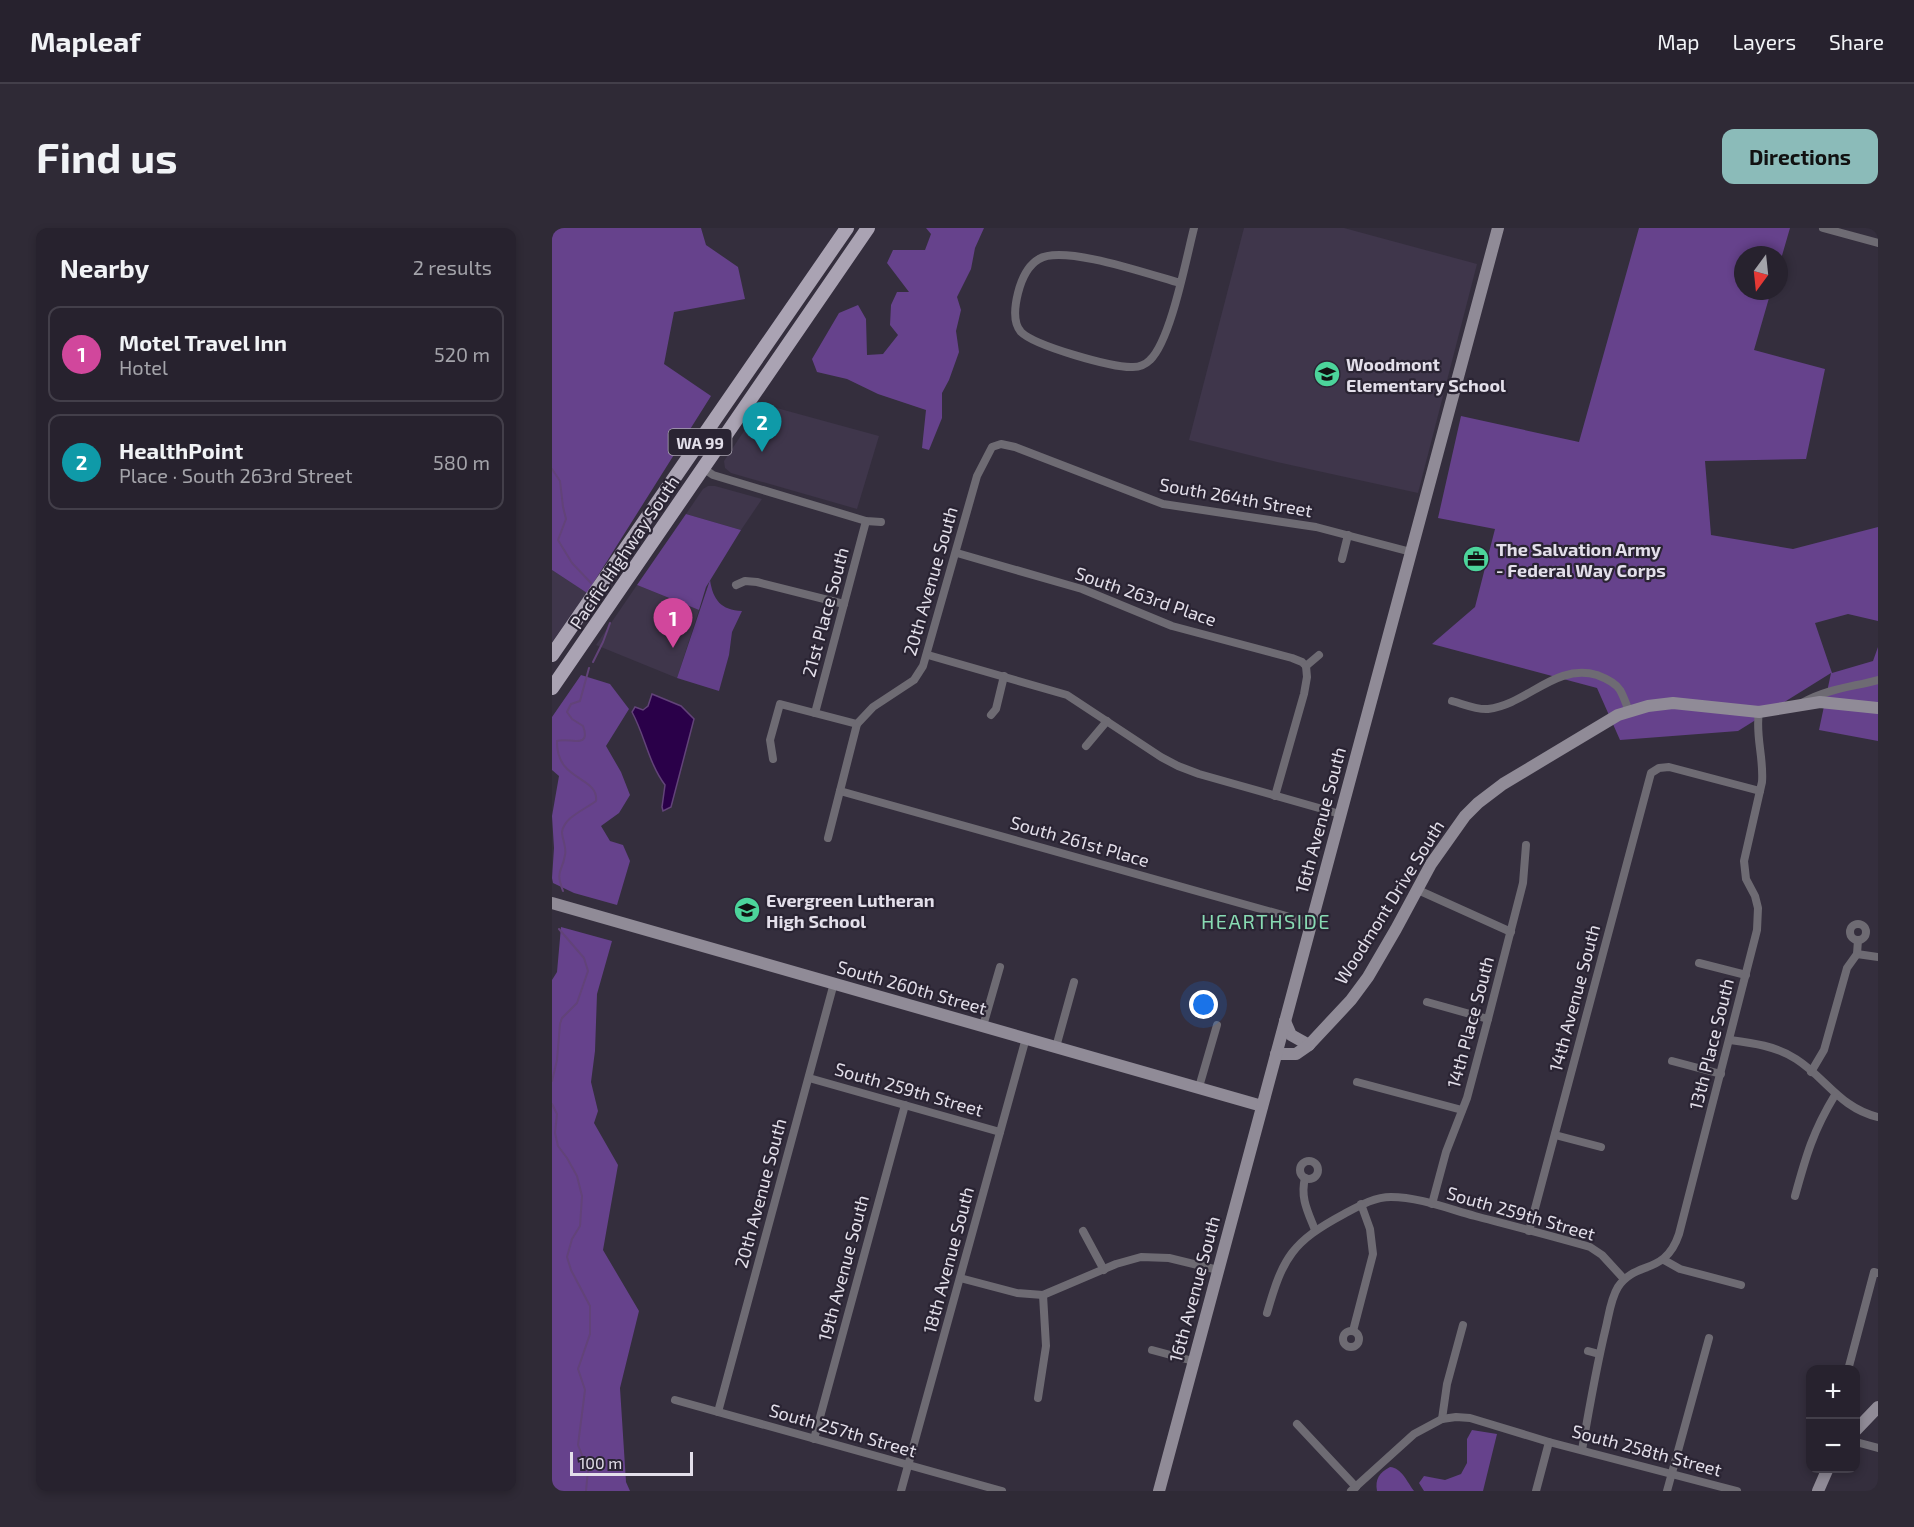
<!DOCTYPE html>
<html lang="en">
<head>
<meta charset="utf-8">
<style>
  :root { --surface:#27222e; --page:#2f2a36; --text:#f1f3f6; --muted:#a4a4aa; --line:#433f4a; --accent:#8bbbb9 }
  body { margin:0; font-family:"Exo 2",sans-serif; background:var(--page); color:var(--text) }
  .controls { position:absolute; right:18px; bottom:18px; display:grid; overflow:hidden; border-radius:12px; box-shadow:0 3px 9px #0003 }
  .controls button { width:54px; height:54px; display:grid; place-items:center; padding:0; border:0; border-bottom:2px solid var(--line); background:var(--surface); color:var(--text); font:30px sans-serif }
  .compass { position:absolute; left:1182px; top:18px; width:54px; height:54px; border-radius:50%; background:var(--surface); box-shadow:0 3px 9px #0003; rotate:195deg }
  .scale { position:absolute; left:18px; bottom:15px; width:123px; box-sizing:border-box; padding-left:6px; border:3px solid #e3dfea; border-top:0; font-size:16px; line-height:21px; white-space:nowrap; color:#e3dfea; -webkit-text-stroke:4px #2a2433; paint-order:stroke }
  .you { position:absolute; left:652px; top:777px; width:21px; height:21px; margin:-15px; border:4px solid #fff; border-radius:50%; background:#1a73e8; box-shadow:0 0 0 9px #1a73e833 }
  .badge { display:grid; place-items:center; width:39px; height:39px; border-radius:50%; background:var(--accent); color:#fff; font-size:20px; font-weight:700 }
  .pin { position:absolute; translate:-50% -50px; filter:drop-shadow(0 2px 3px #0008) }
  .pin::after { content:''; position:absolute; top:32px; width:21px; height:18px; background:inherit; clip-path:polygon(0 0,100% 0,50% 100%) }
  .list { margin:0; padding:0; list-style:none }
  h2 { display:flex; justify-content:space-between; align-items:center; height:78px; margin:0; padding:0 24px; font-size:26px }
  h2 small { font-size:20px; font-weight:400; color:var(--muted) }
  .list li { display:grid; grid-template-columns:39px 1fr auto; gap:18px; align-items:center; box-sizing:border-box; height:96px; margin:0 12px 12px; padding:0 12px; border:2px solid var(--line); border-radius:12px }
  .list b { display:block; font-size:22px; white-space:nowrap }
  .list p { margin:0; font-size:20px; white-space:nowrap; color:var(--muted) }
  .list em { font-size:20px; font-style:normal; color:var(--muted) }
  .map { position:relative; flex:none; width:1326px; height:1263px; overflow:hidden; border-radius:12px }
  header { display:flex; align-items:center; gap:36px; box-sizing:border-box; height:84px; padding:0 30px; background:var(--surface); border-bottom:2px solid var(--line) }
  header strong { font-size:28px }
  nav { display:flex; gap:33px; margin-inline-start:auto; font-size:21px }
  .intro { display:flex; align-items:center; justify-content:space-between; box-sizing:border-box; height:144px; padding:0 36px }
  h1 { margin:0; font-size:42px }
  .button { padding:15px 27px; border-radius:12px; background:var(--accent); color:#111; font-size:21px; font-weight:700 }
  main { display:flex; gap:36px; padding:0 36px }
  aside { flex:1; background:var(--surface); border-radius:12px; box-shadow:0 3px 9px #0003 }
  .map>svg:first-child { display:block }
  .built { fill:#3f364b }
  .green { fill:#623f88 }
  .forest { fill:#66428c }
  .water { fill:#2a0049; stroke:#624379; stroke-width:1.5 }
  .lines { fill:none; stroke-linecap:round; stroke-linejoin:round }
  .stream { stroke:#624379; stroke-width:2 }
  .minor { stroke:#6e6b73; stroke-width:8 }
  .secondary { stroke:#908b97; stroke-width:12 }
  .primary { stroke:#aaa3b3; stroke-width:14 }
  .labels { text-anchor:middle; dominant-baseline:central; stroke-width:4.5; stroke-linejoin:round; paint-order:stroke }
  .shield { fill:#2a2433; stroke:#aca7b3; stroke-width:1.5 }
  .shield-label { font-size:16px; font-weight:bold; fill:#e3dfea }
  .poi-label { font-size:18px; font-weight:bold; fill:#e3dfea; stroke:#2a2433; text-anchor:start }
  .street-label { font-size:18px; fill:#e3dfea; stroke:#2a2433 }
  .neighbourhood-label { font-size:20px; letter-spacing:1.5px; fill:#88dbb3; stroke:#2a2433 }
</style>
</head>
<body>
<header>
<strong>Mapleaf</strong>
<nav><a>Map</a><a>Layers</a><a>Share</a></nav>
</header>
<div class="intro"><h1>Find us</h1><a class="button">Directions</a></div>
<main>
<aside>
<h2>Nearby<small>2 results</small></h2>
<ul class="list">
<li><span class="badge" style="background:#d1479c">1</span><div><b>Motel Travel Inn</b><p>Hotel</p></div><em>520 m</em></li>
<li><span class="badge" style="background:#0f9aa8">2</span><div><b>HealthPoint</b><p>Place · South 263rd Street</p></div><em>580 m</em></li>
</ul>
</aside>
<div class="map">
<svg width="1326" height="1263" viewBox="0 0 1326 1263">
  <rect width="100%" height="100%" fill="#342e3d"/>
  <g class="built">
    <path d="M692,0H792L925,36L866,265L725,234L637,212Z"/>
    <path d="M210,176L327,208L305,281L179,245L173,240L172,233Z"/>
    <path d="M156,258H163L210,271L189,302L134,286L151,261Z"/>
    <path d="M0,342L35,365L0,414Z"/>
    <path d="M85,357L147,382L125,450L44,417Z"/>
  </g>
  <path class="green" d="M158,352C161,372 169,382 190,383L180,404L177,427L167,463L125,450Z"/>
  <g class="forest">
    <path d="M0,0H149L154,17L186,39L193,71L122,84L112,136L159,168L35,365L0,342Z"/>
    <path d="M374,0H432L423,20L419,41L405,69L409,82L404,103L407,124L397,152L390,165V190L377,222L370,220L374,182L326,166L295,151L265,144L260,131L287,85L306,77L314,91L315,127L331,126L346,107L338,97L339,77L345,64H357L335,35L341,22H373L379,6Z"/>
    <path d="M1087,0H1238L1227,38V27H1191V63H1219L1202,122L1273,141L1254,231L1153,233L1159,307L1241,321L1326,299V393L1296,386L1263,395L1280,445L1321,433L1326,419V513L1267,502L1279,445L1186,503L1068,512L1045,460L880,416L923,379L943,301L886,290L909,188L1027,214Z"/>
    <path d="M134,286L189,302L154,359L147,382L85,357Z"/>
    <path d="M29,447L58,456L77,481L54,518L69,544L78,567L67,585L49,598L58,613L71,617L78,633L65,677L22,665L1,655L0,650L2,620L0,588L7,548L0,542V489Z"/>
    <path d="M9,699L60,713L45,766L43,823L39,854L46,883L42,895L66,937L51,1022L87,1083L68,1160L74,1254L78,1263H0V752L5,744Z"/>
    <path d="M920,1202L945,1206L931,1263H872L867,1255L872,1248L893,1252L909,1246L915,1235V1211Z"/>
    <path d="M838,1239C850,1240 855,1254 862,1263H825C823,1251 827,1245 838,1239Z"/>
  </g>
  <path class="water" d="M100,466L129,478L142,491L119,579L111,583L110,579L113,557C97,536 93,508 80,484L83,479L91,482L96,478Z"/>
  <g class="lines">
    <g class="stream">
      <path d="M0,241L8,253L11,279L14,291L6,312L20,335L39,355"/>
      <path d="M41,434L51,414L58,395"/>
      <path d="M11,663C3,642 10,645 13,627C15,620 10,611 10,604C12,589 34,581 44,573C47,548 4,554 5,513C16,509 40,522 31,498L20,491L15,484L19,476L28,473L37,440"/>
      <path d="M0,853L5,832L8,796L10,790L25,775L36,743L32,730L7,701"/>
      <path d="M0,876L5,886L3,905L6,918L15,930L25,948L30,968L28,998L20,1011L15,1029L19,1042L38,1078V1106L26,1141L33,1162L26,1217L36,1242L34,1263"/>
    </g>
    <g class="minor">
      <path d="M1271,0L1326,15"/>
      <path d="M628,55C599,47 511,16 487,31C475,38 469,53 466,65C463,77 460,94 469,104C483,118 561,140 581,139C587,139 593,137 598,132C619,112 634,31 642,0"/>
      <path d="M151,240L161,247L314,293L329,294"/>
      <path d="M405,325L530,361L620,398L740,430L750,434L754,438"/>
      <path d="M790,331L796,307"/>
      <path d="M184,357L193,353L205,354L292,376"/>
      <path d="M376,427L515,467L609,529L626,538L647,546L788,586"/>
      <path d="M754,438L767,427"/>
      <path d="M900,473C911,476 925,482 936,481C976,476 1003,435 1045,447C1053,450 1063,454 1068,462C1072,469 1074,476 1077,483"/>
      <path d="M1250,475C1274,461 1300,459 1326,452"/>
      <path d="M263,485L314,293"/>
      <path d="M439,487L444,481L452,448"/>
      <path d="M534,518L555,493"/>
      <path d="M221,531L218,512L228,476L305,496"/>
      <path d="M288,563L759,695"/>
      <path d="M723,568L752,466L755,449L754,438"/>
      <path d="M276,610L305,496L321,479L362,452L371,438L425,248L440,219L449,216L463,219L611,276L764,299L859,324"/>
      <path d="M866,662L959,704"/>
      <circle cx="1306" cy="704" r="8"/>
      <path d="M1305,726L1326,729"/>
      <path d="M1147,735L1194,747"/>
      <path d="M875,774L936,791"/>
      <path d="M431,798L448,739"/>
      <path d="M1178,812C1201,815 1224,818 1244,831C1274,850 1288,880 1326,889"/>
      <path d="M504,819L522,754"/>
      <path d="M1120,833L1169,846"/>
      <path d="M1259,844L1272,822L1295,740L1305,726L1306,712"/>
      <path d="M257,850L448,904"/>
      <path d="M805,854L910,882"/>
      <path d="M647,859L665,797"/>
      <path d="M1003,907L1049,919"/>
      <circle cx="757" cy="942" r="9"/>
      <path d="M753,950C748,970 756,984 763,1002"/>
      <path d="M1243,968C1254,928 1261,903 1283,867"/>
      <path d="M880,976L894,924L915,870L936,791L971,655L974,617"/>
      <path d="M531,1003L552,1042"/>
      <path d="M977,1003L1099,545L1107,540L1117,539L1208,563"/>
      <path d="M1112,1032L1128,1041L1189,1057"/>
      <path d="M408,1050L465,1065L491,1067L564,1036L589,1029L617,1030L666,1042"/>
      <path d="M715,1085C731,1029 740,1014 792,986C807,978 822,969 839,969C867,969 897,981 923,988C961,998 1000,1008 1038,1019L1050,1027L1072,1051"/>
      <circle cx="799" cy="1111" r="8"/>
      <path d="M801,1103L821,1026L818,1001L809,976"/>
      <path d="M600,1122L641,1133"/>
      <path d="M1036,1123L1047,1126"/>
      <path d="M1296,1142L1322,1044L1326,1045"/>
      <path d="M486,1170L494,1118L491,1067"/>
      <path d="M123,1172L450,1263"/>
      <path d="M166,1184L282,755"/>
      <path d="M890,1191L895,1156L911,1097"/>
      <path d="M745,1196L804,1259"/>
      <path d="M262,1211L353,877"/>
      <path d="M1304,1214L1326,1220"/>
      <path d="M1030,1222C1037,1181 1044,1140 1054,1099C1057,1086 1059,1070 1066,1059C1084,1032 1113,1048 1127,1006L1205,702L1206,680L1203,668L1194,651L1192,633L1210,554C1212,530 1203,507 1207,484"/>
      <path d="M349,1263L474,810"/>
      <path d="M799,1263L862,1206L890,1191L904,1189L918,1190L997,1214L1185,1263"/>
      <path d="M984,1263L997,1214"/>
      <path d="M1115,1263L1157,1110"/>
    </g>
    <g class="secondary">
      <path d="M0,675L710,878"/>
      <path d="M733,793L739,807L757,817"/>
      <path d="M724,826H744L757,817L799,772L816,749L844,701L879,636L913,588L926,575L951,556L1066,487L1096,478L1121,475L1207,484L1268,474L1326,480"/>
      <path d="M1304,1202L1326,1179"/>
      <path d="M607,1263L946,0"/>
      <path d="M1266,1263L1276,1240"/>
    </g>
    <g class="primary">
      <path d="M0,427L295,0"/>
      <path d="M0,460L316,0"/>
    </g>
  </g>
  <defs>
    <symbol id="school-disc" viewBox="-11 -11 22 22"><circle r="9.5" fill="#4cd49b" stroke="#2a2433"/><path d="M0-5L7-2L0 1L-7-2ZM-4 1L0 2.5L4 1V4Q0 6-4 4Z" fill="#111"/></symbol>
    <symbol id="office-disc" viewBox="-11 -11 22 22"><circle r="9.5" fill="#4cd49b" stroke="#2a2433"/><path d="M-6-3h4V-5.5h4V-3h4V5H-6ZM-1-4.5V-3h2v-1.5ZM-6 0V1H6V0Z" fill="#111"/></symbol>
  </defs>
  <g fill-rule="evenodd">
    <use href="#school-disc" x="760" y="131" width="30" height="30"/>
    <use href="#office-disc" x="909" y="316" width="30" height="30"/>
    <use href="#school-disc" x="180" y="667" width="30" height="30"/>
  </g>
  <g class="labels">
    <rect class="shield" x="116.5" y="201" width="63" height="26" rx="4.5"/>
    <g class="shield-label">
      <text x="148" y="214">WA 99</text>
    </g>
    <g class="poi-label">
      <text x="794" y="136">Woodmont<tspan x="794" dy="21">Elementary School</tspan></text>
      <text x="944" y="321">The Salvation Army<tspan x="944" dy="21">- Federal Way Corps</tspan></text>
      <text x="214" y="672">Evergreen Lutheran<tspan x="214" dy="21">High School</tspan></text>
    </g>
    <g class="street-label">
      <text transform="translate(684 269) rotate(10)">South 264th Street</text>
      <text transform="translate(72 324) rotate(-56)">Pacific Highway South</text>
      <text transform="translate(378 353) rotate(-74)">20th Avenue South</text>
      <text transform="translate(594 368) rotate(19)">South 263rd Place</text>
      <text transform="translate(273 384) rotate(-75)">21st Place South</text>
      <text transform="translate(768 592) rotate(-75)">16th Avenue South</text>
      <text transform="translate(528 613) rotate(16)">South 261st Place</text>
      <text transform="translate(837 674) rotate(-58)">Woodmont Drive South</text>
      <text transform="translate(360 759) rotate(16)">South 260th Street</text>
      <text transform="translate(1022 770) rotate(-75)">14th Avenue South</text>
      <text transform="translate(918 794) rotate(-75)">14th Place South</text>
      <text transform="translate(1159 816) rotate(-76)">13th Place South</text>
      <text transform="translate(357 861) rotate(16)">South 259th Street</text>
      <text transform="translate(208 965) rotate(-75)">20th Avenue South</text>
      <text transform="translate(969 985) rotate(16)">South 259th Street</text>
      <text transform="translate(396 1032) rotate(-75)">18th Avenue South</text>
      <text transform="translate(291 1040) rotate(-75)">19th Avenue South</text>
      <text transform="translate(642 1061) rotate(-75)">16th Avenue South</text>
      <text transform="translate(291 1202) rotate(16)">South 257th Street</text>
      <text transform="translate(1095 1222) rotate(15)">South 258th Street</text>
    </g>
    <g class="neighbourhood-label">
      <text x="714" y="693">HEARTHSIDE</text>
    </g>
  </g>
</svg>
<div class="controls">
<button>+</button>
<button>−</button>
</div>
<svg class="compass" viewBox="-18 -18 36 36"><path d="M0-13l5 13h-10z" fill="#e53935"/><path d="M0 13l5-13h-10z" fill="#a4a4aa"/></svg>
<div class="scale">100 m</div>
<div class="you"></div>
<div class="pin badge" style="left:121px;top:420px;background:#d1479c">1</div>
<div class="pin badge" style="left:210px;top:224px;background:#0f9aa8">2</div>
</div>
</main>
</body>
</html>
